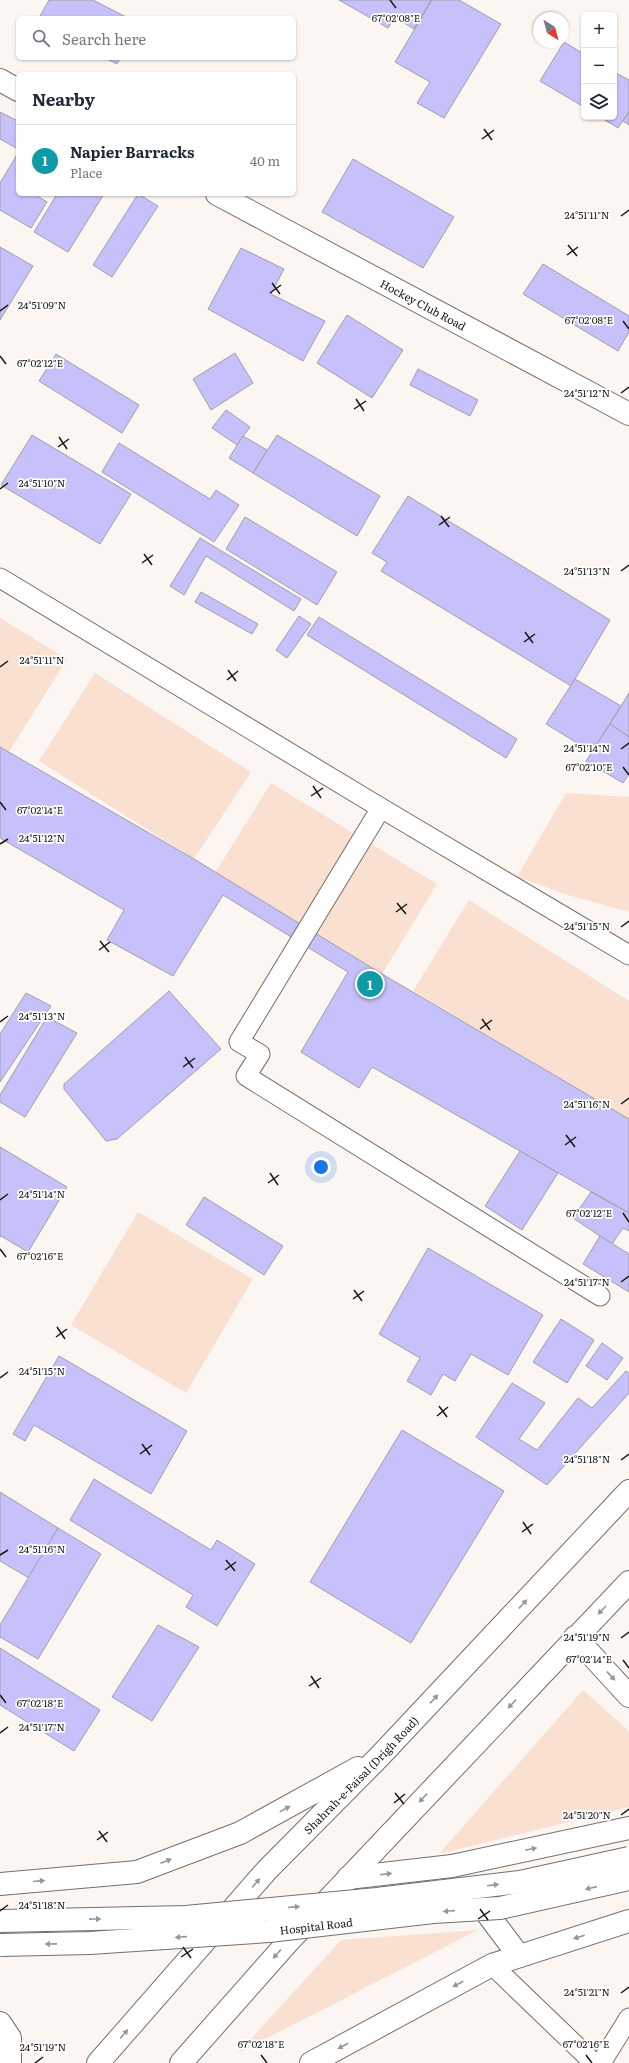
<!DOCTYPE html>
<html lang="en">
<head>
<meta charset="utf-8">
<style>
  :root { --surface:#fff; --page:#f6f6f7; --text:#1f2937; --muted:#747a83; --line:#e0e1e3; --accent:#775ed8 }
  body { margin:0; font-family:Literata,serif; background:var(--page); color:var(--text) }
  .controls { position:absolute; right:12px; top:12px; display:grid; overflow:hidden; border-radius:6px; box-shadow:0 1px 3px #0004 }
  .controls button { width:36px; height:36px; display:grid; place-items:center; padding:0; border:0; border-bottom:1px solid var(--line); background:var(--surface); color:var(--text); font:20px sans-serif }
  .compass { position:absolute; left:533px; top:12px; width:36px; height:36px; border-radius:50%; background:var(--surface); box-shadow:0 1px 3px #0004; rotate:144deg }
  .you { position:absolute; left:321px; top:1167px; width:14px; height:14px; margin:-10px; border:3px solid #fff; border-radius:50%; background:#1a73e8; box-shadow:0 0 0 6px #1a73e833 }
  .badge { display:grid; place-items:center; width:26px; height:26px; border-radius:50%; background:var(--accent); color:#fff; font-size:13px; font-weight:700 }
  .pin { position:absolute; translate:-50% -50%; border:2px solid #fff; box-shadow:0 1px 4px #0006 }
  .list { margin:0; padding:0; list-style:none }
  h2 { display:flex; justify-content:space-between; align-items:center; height:52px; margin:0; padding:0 16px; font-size:17px }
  h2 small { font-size:13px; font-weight:400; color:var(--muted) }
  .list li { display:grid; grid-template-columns:26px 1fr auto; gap:12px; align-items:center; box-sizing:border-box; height:72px; padding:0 16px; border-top:1px solid var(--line) }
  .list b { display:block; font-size:15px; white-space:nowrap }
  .list p { margin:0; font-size:13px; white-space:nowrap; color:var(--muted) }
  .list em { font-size:13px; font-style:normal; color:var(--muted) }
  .icon { flex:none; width:22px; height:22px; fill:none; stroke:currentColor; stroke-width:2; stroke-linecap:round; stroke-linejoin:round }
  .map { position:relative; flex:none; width:629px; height:2063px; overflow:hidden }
  .search { position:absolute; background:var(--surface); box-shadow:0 1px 3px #0004; left:16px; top:16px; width:280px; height:44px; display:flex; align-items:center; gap:10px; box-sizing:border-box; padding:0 14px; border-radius:6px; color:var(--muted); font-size:15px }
  .panel { position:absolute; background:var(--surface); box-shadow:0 1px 3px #0004; left:16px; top:72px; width:280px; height:124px; border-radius:6px }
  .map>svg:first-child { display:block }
  .green { fill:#fae0d1 }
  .building { fill:#c6c0fb; stroke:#a0a0a5 }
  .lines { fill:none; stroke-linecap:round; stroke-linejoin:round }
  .lane-casing { stroke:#756f6c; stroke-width:21 }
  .street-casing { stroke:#756f6c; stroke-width:24 }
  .highway-casing { stroke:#756f6c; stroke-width:24 }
  .lane { stroke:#fff; stroke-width:19 }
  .street { stroke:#fff; stroke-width:22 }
  .highway { stroke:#fff; stroke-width:22 }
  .secondary-bridge-casing { stroke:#756f6c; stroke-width:24; stroke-linecap:butt }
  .secondary-bridge { stroke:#fff; stroke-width:22 }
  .oneway { fill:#989797 }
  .ticks { fill:none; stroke:#1a1817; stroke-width:1.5 }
  .labels { text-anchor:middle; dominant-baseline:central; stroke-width:3.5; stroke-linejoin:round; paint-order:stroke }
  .street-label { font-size:11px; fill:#1a1817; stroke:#fff }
  .ticks-label { font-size:10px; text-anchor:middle; fill:#1a1817; stroke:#fff; stroke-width:3.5; stroke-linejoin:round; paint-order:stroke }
</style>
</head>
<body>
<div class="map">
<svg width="629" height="2063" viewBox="0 0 629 2063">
  <rect width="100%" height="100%" fill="#fcf6f3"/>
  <g class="green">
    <path d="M0,618L67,659L9,752L0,747Z"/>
    <path d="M95,673L251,772L194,859L39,761Z"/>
    <path d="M271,783L437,884L382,974L215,873Z"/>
    <path d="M566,793L629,797V912L568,895L517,877Z"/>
    <path d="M469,900L629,1001V1119L413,991Z"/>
    <path d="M138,1212L253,1279L186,1393L71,1325Z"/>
    <path d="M583,1690L629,1731V1807L439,1854Z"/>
    <path d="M478,1930L238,2053L341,1940Z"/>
  </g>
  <g class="building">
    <path d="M49,0H93L128,18H39Z"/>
    <path d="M339,0H431L414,29L395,17L388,28Z"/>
    <path d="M432,0H459L501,24L444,118L417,103L430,82L395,62Z"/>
    <path d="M564,42L584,54V107L540,81Z"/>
    <path d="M105,58H120L117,64Z"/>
    <path d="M614,72L629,80V112L618,128L600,117H614Z"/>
    <path d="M0,112L18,121V149L0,139Z"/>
    <path d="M629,112V125L623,121Z"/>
    <path d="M18,153V194H34L47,202L31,228L0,210V183Z"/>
    <path d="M353,159L454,217L423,268L322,212Z"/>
    <path d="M57,194H104L68,252L34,232Z"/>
    <path d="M138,194L158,206L112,277L93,265Z"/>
    <path d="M0,247L33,266L0,320Z"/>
    <path d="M241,248L284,269L271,294L325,321L303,361L208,309Z"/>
    <path d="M543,264L629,316V332L618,351L523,294Z"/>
    <path d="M347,315L403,350L372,398L317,363Z"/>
    <path d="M235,353L253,383L211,410L193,379Z"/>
    <path d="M56,354L139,405L122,433L39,381Z"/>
    <path d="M418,369L478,400L470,416L410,385Z"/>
    <path d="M226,410L250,427L237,445L212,428Z"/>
    <path d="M32,435L131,494L100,544L1,485Z"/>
    <path d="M277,435L380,496L357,536L253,473Z"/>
    <path d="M243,436L267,450L253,473L229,458Z"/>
    <path d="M119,443L210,499L216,490L239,505L214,542L102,472Z"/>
    <path d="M408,496L610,620L571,686L381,571L387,562L372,553Z"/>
    <path d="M245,517L337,572L317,605L226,549Z"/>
    <path d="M200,538L301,599L294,611L206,556L184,595L170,586Z"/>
    <path d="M201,592L258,624L252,634L195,602Z"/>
    <path d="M299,616L311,624L287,658L276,650Z"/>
    <path d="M319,617L517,739L506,758L307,635Z"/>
    <path d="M575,679L621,706L592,752L546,724Z"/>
    <path d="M629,693V737L610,724Z"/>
    <path d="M610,724L629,737V774L623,783L586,761Z"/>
    <path d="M0,747L194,859L382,974L629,1119V1213L372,1067L359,1088L301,1052L348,972L223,895L173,976L107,940L124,910L0,838Z"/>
    <path d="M169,991L221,1049L117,1139L106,1141L64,1089V1084Z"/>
    <path d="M26,993L51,1006L0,1082V1034Z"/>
    <path d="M47,1017L77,1033L25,1117L0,1102V1095Z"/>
    <path d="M0,1147L67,1187L28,1252L1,1236L0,1237Z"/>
    <path d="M520,1151L558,1173L522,1230L485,1206Z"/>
    <path d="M591,1192L629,1213V1231L623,1228L612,1244L573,1218Z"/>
    <path d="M204,1197L283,1246L264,1275L186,1225Z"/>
    <path d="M600,1236L629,1254V1292L583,1264Z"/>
    <path d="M428,1248L543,1315L508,1375L471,1354L455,1381L443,1374L431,1395L407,1381L420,1358L379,1334Z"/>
    <path d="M561,1319L594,1340L567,1383L533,1362Z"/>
    <path d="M602,1343L623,1358L607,1380L586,1366Z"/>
    <path d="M59,1356L187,1431L151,1494L34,1425L25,1441L13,1434Z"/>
    <path d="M626,1371L629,1373V1393L547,1485L476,1437L512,1383L545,1403L519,1439L537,1450L578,1398L592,1408Z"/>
    <path d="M402,1430L504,1491L411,1643L310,1582Z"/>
    <path d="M94,1479L211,1550L217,1540L255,1564L217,1626L186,1607L193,1595L70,1520Z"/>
    <path d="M0,1492L58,1528L29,1578L0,1561Z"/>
    <path d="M58,1528L101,1554L38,1659L0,1637V1625Z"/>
    <path d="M158,1625L199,1647L152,1721L112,1697Z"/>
    <path d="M0,1648L100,1710L74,1751L0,1705Z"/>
  </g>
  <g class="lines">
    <defs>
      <g id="lane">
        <path d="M0,578L381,808L629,955"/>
        <path d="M381,808L239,1042L260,1054L246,1076L600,1296"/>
        <path d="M492,1965L594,2063"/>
        <path d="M601,2063L629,2018"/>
      </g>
      <g id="street">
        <path d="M0,80L18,90"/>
        <path id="s1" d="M217,194L629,414"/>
      </g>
      <g id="highway">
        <path d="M575,1637L629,1696"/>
        <path d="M348,1878L452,1866L629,1828"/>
        <path d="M0,1884L137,1872L240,1833L358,1768"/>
        <path d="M474,1896L519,1956"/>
        <path d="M0,2023L10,2038V2063"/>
        <path id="s2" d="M98,2063L267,1870L379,1757L629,1491"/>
        <path d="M181,2063L288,1942L629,1582"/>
        <path d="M311,2063L492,1965L629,1921"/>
      </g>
    </defs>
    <use href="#lane" class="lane-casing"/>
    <use href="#street" class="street-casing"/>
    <use href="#highway" class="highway-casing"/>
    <use href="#lane" class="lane"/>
    <use href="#street" class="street"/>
    <use href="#highway" class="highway"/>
    <defs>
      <g id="secondary-bridge">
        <path d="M0,1921L186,1917L377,1899L520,1882L629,1858"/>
        <path id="s3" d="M0,1945L90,1943L269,1931L433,1912L500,1908L629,1879"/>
      </g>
    </defs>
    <use href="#secondary-bridge" class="secondary-bridge-casing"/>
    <use href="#secondary-bridge" class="secondary-bridge"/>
  </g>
  <defs><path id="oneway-solid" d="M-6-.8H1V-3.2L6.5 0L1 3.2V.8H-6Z"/></defs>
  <g class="oneway">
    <use href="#oneway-solid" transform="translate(523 1604) rotate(-47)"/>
    <use href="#oneway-solid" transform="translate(602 1610) rotate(134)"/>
    <use href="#oneway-solid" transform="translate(611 1676) rotate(47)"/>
    <use href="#oneway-solid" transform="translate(434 1699) rotate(-47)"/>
    <use href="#oneway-solid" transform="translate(512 1704) rotate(133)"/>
    <use href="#oneway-solid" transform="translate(423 1798) rotate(133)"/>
    <use href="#oneway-solid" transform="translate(285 1809) rotate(-29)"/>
    <use href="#oneway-solid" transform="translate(531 1849) rotate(-12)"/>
    <use href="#oneway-solid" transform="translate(166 1861) rotate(-21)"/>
    <use href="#oneway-solid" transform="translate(386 1874) rotate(-7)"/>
    <use href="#oneway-solid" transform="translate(39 1881) rotate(-5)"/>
    <use href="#oneway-solid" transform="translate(256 1883) rotate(-49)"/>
    <use href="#oneway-solid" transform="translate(493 1885) rotate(-7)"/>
    <use href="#oneway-solid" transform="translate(591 1888) rotate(167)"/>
    <use href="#oneway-solid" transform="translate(294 1907) rotate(-5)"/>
    <use href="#oneway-solid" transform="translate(449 1911) rotate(176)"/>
    <use href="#oneway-solid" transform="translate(95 1919) rotate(-1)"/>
    <use href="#oneway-solid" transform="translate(181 1937) rotate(176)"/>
    <use href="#oneway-solid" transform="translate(579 1937) rotate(162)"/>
    <use href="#oneway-solid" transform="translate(51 1944) rotate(179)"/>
    <use href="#oneway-solid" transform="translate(277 1954) rotate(131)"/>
    <use href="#oneway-solid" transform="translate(458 1984) rotate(152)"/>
    <use href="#oneway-solid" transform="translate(124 2034) rotate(-49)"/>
    <use href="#oneway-solid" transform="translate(343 2046) rotate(152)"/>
  </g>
  <path class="ticks" d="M390,0L396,8M484,129L492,140M482,139L494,130M621,216L629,210M568,245L577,256M567,255L578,247M272,283L280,294M270,293L281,285M0,311L8,305M623,321L629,329M0,356L6,364M621,393L629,387M356,399L364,411M354,409L366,401M59,437L67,449M58,447L69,439M0,489L8,483M441,516L449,527M439,525L450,517M144,554L152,565M142,563L153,555M621,571L629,565M525,632L533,643M524,642L535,634M0,667L8,661M228,670L236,681M227,680L238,671M621,749L629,743M623,767L629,775M313,786L321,798M311,796L323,788M0,802L6,810M0,844L8,839M397,903L406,914M396,912L407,904M621,927L629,921M100,941L109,952M99,950L110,942M482,1019L490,1030M0,1022L8,1016M480,1029L492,1020M185,1057L193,1068M183,1067L195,1058M621,1104L629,1098M566,1135L575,1147M565,1145L576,1137M270,1173L278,1185M268,1183L279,1175M0,1200L8,1194M623,1213L629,1222M0,1249L6,1257M621,1282L629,1276M354,1290L362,1301M353,1299L364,1291M57,1327L65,1339M56,1337L67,1329M0,1378L8,1372M439,1406L447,1417M437,1416L448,1407M142,1444L150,1455M140,1454L152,1445M621,1460L629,1454M523,1522L531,1534M522,1532L533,1524M0,1555L8,1550M226,1560L235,1571M225,1570L236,1562M621,1638L629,1632M623,1660L629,1668M311,1676L319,1688M309,1686L321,1678M0,1695L6,1703M0,1733L8,1727M395,1793L404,1804M394,1803L405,1794M621,1815L629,1809M99,1831L107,1842M97,1840L108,1832M480,1909L488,1920M0,1911L8,1905M478,1919L490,1911M183,1947L191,1958M181,1957L193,1949M621,1993L629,1987M261,2055L267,2063M586,2055L592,2063M35,2063L43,2057"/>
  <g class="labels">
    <g class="street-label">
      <text stroke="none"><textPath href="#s1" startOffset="234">Hockey Club Road</textPath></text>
      <text stroke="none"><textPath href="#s2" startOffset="390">Shahrah-e-Faisal (Drigh Road)</textPath></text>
      <text stroke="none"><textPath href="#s3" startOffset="317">Hospital Road</textPath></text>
    </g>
  </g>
  <g class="ticks-label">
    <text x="396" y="22">67°02'08"E</text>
    <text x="587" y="219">24°51'11"N</text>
    <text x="42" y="309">24°51'09"N</text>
    <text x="589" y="324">67°02'08"E</text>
    <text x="40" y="367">67°02'12"E</text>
    <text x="587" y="397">24°51'12"N</text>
    <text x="42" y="487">24°51'10"N</text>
    <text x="587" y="575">24°51'13"N</text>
    <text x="42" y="664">24°51'11"N</text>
    <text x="587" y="752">24°51'14"N</text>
    <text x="589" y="771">67°02'10"E</text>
    <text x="40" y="814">67°02'14"E</text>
    <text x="42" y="842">24°51'12"N</text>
    <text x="587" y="930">24°51'15"N</text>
    <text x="42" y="1020">24°51'13"N</text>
    <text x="587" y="1108">24°51'16"N</text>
    <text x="42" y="1198">24°51'14"N</text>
    <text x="589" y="1217">67°02'12"E</text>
    <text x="40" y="1260">67°02'16"E</text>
    <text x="587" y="1286">24°51'17"N</text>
    <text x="42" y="1375">24°51'15"N</text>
    <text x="587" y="1463">24°51'18"N</text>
    <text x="42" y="1553">24°51'16"N</text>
    <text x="587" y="1641">24°51'19"N</text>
    <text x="589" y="1663">67°02'14"E</text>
    <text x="40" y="1707">67°02'18"E</text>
    <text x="42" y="1731">24°51'17"N</text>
    <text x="587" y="1819">24°51'20"N</text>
    <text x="42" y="1909">24°51'18"N</text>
    <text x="587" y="1996">24°51'21"N</text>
    <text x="261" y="2048">67°02'18"E</text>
    <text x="586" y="2048">67°02'16"E</text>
    <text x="43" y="2051">24°51'19"N</text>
  </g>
</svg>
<div class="controls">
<button>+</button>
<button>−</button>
<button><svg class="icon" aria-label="layers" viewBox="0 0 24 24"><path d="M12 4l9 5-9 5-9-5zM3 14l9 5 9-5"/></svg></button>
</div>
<svg class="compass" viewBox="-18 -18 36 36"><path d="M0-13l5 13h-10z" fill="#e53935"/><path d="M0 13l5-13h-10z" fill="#747a83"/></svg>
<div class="you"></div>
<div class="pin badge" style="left:370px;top:984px;background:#0f9aa8">1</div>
<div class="search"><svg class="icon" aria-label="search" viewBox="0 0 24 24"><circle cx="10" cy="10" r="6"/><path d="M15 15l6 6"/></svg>Search here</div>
<section class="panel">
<h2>Nearby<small></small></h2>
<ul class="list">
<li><span class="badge" style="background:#0f9aa8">1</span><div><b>Napier Barracks</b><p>Place</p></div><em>40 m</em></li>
</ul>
</section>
</div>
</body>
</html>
